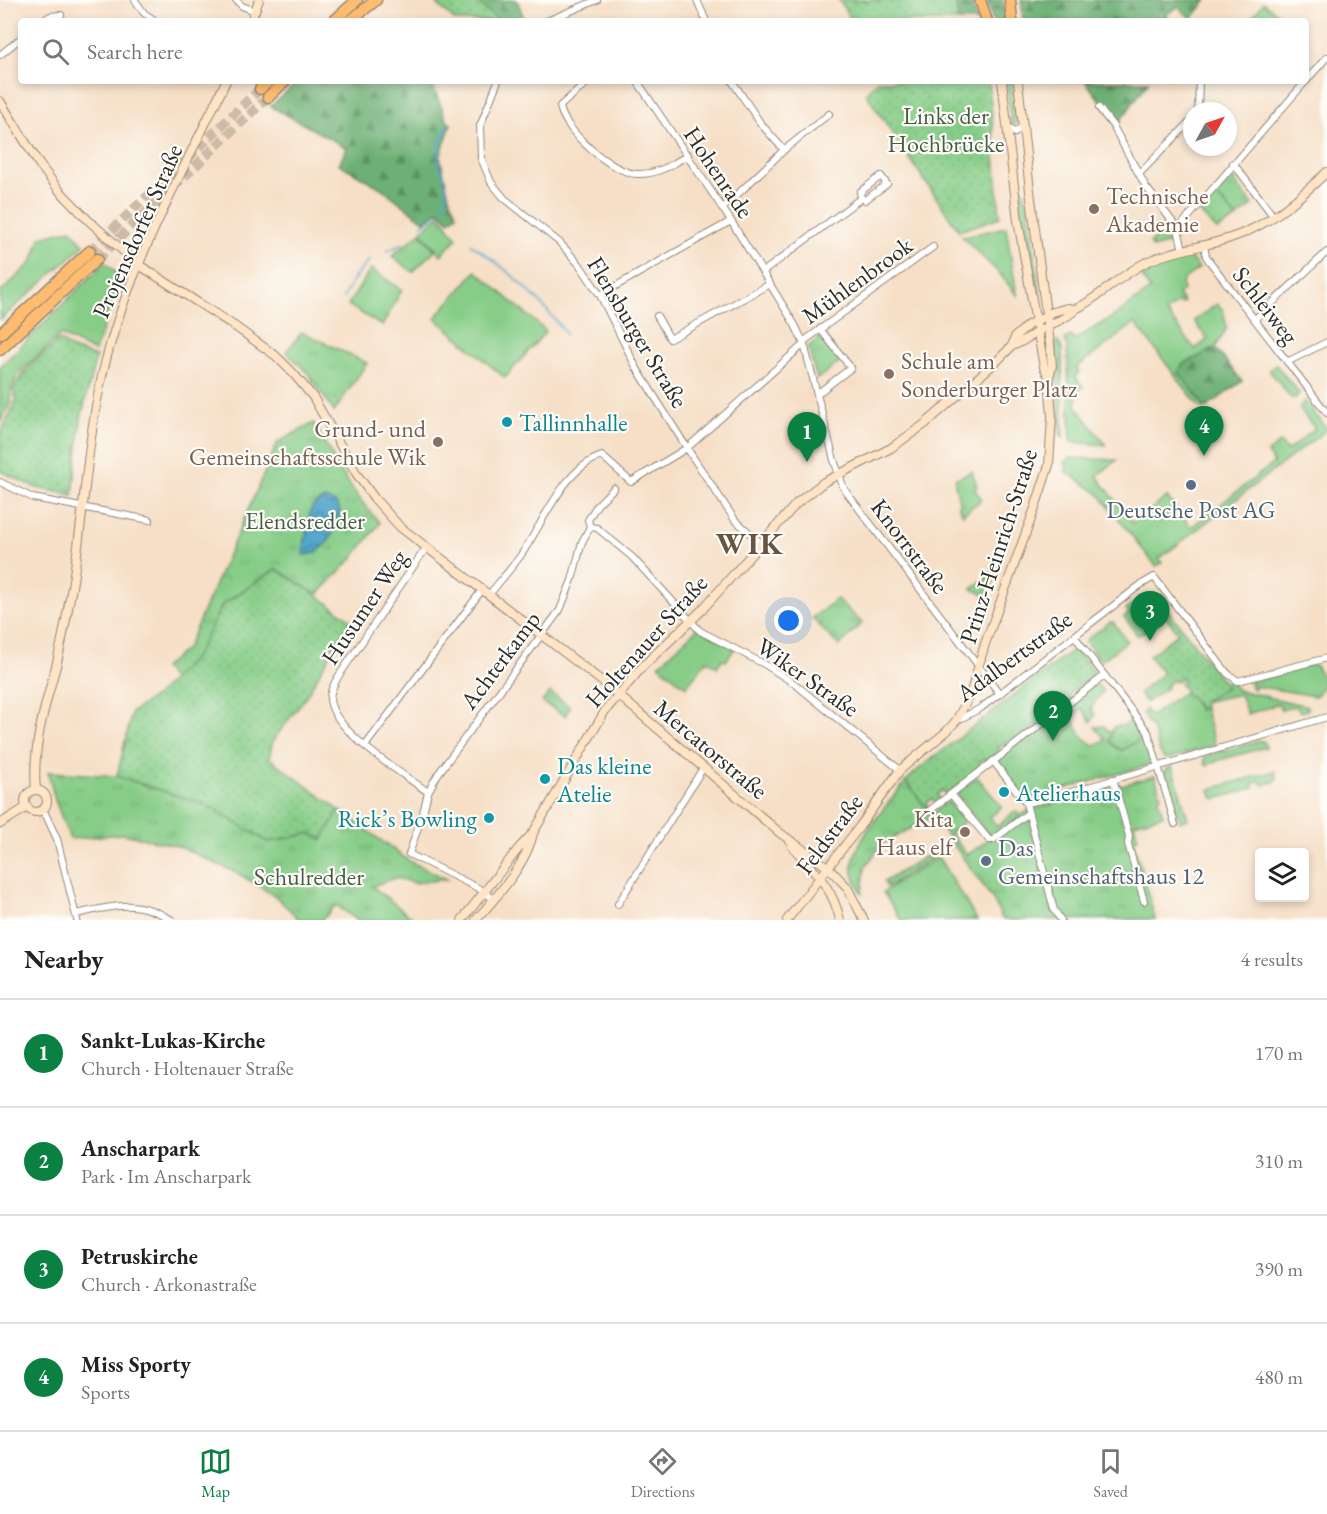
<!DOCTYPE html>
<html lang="en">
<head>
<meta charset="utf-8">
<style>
  :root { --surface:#fff; --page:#f6f6f6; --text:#222; --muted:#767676; --line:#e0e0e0; --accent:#0b8043 }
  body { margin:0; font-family:"EB Garamond",serif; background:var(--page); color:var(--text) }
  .controls { position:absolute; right:18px; bottom:18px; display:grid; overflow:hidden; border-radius:6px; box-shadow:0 3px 9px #0003 }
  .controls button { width:54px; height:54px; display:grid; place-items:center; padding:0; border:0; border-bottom:2px solid var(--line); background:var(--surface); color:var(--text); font:30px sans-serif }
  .compass { position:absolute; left:1183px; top:102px; width:54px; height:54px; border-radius:50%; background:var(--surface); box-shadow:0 3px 9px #0003; rotate:50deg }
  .you { position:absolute; left:789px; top:621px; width:21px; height:21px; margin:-15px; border:4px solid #fff; border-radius:50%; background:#1a73e8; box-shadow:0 0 0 9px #1a73e833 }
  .badge { display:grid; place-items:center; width:39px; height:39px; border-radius:50%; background:var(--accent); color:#fff; font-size:20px; font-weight:700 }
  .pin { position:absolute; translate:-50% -50px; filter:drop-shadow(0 2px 3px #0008) }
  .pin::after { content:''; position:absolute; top:32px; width:21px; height:18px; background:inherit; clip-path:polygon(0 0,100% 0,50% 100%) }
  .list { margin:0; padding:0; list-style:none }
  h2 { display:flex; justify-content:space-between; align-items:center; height:78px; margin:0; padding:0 24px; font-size:26px }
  h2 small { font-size:20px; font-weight:400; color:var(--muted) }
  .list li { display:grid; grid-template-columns:39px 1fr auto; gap:18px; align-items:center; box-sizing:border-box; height:108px; padding:0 24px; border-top:2px solid var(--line) }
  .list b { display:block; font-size:22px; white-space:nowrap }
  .list p { margin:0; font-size:20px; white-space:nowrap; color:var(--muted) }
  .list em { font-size:20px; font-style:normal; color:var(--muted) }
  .icon { flex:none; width:33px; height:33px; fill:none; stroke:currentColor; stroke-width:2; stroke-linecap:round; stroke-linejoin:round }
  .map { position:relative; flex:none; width:1327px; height:920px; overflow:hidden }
  .search { position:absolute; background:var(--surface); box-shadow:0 3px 9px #0003; left:18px; right:18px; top:18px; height:66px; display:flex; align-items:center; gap:15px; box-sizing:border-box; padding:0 21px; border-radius:6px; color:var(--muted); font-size:22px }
  .sheet { height:510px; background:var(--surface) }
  nav { display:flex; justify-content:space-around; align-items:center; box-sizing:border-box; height:84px; border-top:2px solid var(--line); background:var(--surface); font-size:16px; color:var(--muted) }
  nav a { display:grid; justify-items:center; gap:3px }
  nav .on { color:var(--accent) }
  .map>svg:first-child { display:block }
  .grass { fill:#87cd88; stroke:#597c5a; stroke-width:1.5 }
  .forest { fill:url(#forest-firs); stroke:#4c6e50; stroke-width:1.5 }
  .park { fill:url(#park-tufts); stroke:#597c5a; stroke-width:1.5 }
  .garden { fill:url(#garden-dots); stroke:#597c5a; stroke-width:1.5 }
  .water { fill:url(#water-waves); stroke:#3e687c; stroke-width:1.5 }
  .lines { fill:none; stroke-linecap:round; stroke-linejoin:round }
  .stream { stroke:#51a4cc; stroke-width:2 }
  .highway-tunnel { stroke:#cdbba7; stroke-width:10; stroke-dasharray:10 5; stroke-linecap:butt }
  .street-casing { stroke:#908578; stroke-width:8 }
  .secondary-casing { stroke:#908578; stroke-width:10 }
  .highway-casing { stroke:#908578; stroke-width:13 }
  .street { stroke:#fff; stroke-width:6 }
  .secondary { stroke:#ffe4c6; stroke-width:8 }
  .highway { stroke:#febc70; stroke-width:10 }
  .education-dot { fill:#8d6e63; stroke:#fdfcf7; stroke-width:2 }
  .culture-dot { fill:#0f9aa8; stroke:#fdfcf7; stroke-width:2 }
  .service-dot { fill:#5c6f8a; stroke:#fdfcf7; stroke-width:2 }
  .labels { text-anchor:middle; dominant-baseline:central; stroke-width:4.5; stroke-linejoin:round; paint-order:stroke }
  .park-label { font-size:24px; fill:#475c47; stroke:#fdfcf7 }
  .street-label { font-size:24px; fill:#2b2b2b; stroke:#fdfcf7 }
  .education-label { font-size:24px; fill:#785e54; stroke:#fdfcf7; text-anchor:start }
  .culture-label { font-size:24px; fill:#0d838f; stroke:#fdfcf7; text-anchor:start }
  .service-label { font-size:24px; fill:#4e5e75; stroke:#fdfcf7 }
  .district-label { font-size:30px; font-weight:bold; letter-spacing:1.5px; fill:#685444; stroke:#fdfcf7 }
</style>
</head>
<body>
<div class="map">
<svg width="1327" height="920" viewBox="0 0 1327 920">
  <defs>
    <pattern id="forest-firs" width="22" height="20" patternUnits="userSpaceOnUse" patternTransform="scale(1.5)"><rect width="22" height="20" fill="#6db074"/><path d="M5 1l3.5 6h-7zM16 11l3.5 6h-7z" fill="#5a8f5f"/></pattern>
    <pattern id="park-tufts" width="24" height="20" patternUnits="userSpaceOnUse" patternTransform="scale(1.5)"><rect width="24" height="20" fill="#87cd88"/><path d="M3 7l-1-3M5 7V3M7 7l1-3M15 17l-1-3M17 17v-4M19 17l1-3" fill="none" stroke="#75b076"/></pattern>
    <pattern id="garden-dots" width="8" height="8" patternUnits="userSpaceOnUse" patternTransform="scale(1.5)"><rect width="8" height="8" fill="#87cd88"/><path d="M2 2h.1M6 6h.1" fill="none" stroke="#75b076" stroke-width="1.8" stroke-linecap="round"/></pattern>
    <pattern id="water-waves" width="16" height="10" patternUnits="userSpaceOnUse" patternTransform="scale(1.5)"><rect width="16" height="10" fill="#51a4cc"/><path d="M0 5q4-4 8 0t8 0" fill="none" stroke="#4386a6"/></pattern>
  </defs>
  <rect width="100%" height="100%" fill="#fdfcf7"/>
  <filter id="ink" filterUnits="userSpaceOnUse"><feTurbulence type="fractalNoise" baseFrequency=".0167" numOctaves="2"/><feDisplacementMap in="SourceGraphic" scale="12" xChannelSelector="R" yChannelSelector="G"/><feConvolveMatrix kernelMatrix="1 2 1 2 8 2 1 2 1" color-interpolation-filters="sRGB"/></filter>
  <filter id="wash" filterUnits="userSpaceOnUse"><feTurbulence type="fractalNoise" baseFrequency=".008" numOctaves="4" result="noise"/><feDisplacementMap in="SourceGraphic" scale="24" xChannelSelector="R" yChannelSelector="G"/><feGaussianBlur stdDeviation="1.35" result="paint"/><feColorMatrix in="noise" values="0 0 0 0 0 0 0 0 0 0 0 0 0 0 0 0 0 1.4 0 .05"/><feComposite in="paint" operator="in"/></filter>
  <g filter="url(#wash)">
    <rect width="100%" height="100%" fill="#f6dfc6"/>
    <g class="grass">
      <path d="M1263,3L1288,21H1250Z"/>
      <path d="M1006,81H1012L1016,123L1014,126L1011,124Z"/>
      <path d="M1018,176L1028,206L1040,295H1038L1019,200Z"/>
      <path d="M1216,195L1237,218L1217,230L1200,213Z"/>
      <path d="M439,215L457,238L441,255L421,232Z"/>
      <path d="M1169,226L1176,237L1172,242L1153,248L1150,243Z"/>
      <path d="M1006,227L1017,295L1000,274L962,237Z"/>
      <path d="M71,229L84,245L0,320V293L32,262L41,237Z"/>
      <path d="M420,233L435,250L413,272L392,256Z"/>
      <path d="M1189,256L1199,268L1183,280L1182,284L1184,289L1178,295L1184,302L1181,304L1179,302L1166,312L1195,349L1208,339L1194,321L1217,304L1223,310L1227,328L1215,348L1242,381L1204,409L1198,405L1135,323L1076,368L1079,372L1075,376L1083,387L1078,391L1076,406L1106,445L1071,442L1067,347L1065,339L1071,336L1074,340L1114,316L1150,290L1140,273Z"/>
      <path d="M105,262L120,277L95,352L60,335L18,374L10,392L12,400L0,423V367Z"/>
      <path d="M371,269L402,290L382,326L348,305Z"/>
      <path d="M476,271L546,331L505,378L435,318Z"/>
      <path d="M1055,341L1059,342L1062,349L1063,438L1060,434Z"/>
      <path d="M1276,365L1299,393L1296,398H1291L1269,370Z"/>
      <path d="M1305,401L1327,429L1159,559L1162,563L1156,566L1098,493L1066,472L1067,464H1064L1070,458L1117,460L1097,476L1133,523L1167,497L1191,527L1274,463L1267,453L1280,443L1287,451L1315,429L1299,408Z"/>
      <path d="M1110,622H1113L1127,641L1101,661L1085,641Z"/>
      <path d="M698,628L735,648L726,661L722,659L717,667L707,660L686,687L659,665Z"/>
      <path d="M1311,665L1316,666C1323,676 1326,689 1315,696L1255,686L1254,689L1251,687L1250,682Z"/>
      <path d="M1229,680L1237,690L1307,706L1308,710L1300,712L1296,706L1281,710L1279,704L1247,714L1240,694L1203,702L1226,687L1224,683Z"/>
      <path d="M1184,692L1187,696L1190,695L1199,710L1204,706L1215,745L1168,759L1164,758C1157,750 1157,739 1153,730C1149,723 1144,721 1143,713L1145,710L1151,716Z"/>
      <path d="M1259,741H1263L1266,747L1209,763L1208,766L1205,764L1204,758L1207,756Z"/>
      <path d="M1275,771L1277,778L1275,781L1263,785L1261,781L1253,783L1254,788L1216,799L1212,797L1210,789Z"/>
      <path d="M977,777L1002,807L990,817L997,827L1014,812H1018L1021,816L991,838L957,795V793Z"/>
      <path d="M929,854L932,858L887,887L884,882Z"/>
      <path d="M938,857L977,920H901L883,892Z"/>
    </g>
    <g class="forest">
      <path d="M473,0H517L525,21H499Z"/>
      <path d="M955,0H970L978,21H958Z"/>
      <path d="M987,0H1003L1006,21H993Z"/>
      <path d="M1021,0H1207L1192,19L1178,7L1165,15L1172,21H1023Z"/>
      <path d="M299,81H420L424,83H432L447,121L451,124L440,157L449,196L457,215L449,221L438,210L424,221L381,188L339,164L347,148L270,106Z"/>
      <path d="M1085,81H1149L1118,124Z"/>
      <path d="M1215,348L1242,381L1206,408L1178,372L1183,364Z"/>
    </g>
    <g class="park">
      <path d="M1232,178L1253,205L1237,218L1216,195Z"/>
      <path d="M302,332L367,363L334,412L307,372L286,352Z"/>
      <path d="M824,335L843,360L817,379L808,347Z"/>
      <path d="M314,423C333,458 352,494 380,523L352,559L317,595L276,569L223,604L196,656L173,680L163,668L187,648L278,442Z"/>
      <path d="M972,471L977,487L974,489L982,499L963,514L959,507C960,497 954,488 955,479Z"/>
      <path d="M837,599L862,623L839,646L812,618Z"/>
      <path d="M1095,682L1103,691L1091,708L1095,715L1091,722L1082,708L1072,718L1081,735L1094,746L1106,739L1095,727L1104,726L1108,731L1112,732L1110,742L1121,751L1143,737L1152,764L1029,799L1025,798L998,762V757Z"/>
      <path d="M550,692L570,707L565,716L542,702Z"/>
      <path d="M48,772L117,776L209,806L268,842L311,833L322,840L339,810L411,862L447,879L414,883L395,878L372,886L415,920H357L336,905L322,920H300L275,896L241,875L178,846L123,834L70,839L55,800Z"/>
      <path d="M1155,776L1161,796L1158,799L1163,815L1134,823L1138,839L1133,841L1155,919L1003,920L992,898L933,816L882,844L865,867L862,894C859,888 854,880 853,873C848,846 890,802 906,781L931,814L948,801L964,822L950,833L967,855L1029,810Z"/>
    </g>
    <g class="garden">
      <path d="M437,0H473L499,21H455L435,2Z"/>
      <path d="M839,0H955L958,21H852Z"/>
      <path d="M877,81H989L1000,217L959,231L866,94Z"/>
      <path d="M59,340L72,349L96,357L81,418L73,495L37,488L0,471V435L17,399L13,391C22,369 42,355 59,340Z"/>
      <path d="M999,567L987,596L972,589Z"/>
      <path d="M276,569L317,595L351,620L303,701L273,740L269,758L339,810L322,840L311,833L268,842L209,806L117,776L132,712L157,695L196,656L223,604Z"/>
      <path d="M1148,597L1160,606L1163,604L1227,686L1203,702L1204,706L1200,710L1190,695L1187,697L1184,692L1185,690L1180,683L1183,680L1182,677L1175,682L1173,680L1165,686L1167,688L1146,702L1139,693L1163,673L1149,656L1178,633L1165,616L1138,636L1124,617L1129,613L1126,609L1141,598Z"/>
      <path d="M1075,648L1099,678L1096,680L1092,676L1069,694L1071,698L1069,700L1065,696L1060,701L1062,705L1051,713L1048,709L1039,716L1042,720L1007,747L1003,744L998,749L1000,753L988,762L984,759L979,763L981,767L946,795L942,790L937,795L940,800L936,803L932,799L926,803L929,808L927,809L906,781L920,768Z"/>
      <path d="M1132,720L1143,737L1121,751L1110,742L1113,727L1125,725Z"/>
      <path d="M1172,766L1188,819L1180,822L1165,773L1166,769Z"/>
    </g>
    <path class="water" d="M324,499L336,503L340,511C336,530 327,553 305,555L303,552C306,542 307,514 312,508C314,504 320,501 324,499Z"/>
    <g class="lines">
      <g class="stream">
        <path d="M444,205C452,191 440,173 438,157C437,145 444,134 449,124"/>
        <path d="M422,225L438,212"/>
        <path d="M471,244C507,268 541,300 566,334"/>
        <path d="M387,251L403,244"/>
        <path d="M343,298L355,277L370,259"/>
      </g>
    </g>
  </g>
  <g filter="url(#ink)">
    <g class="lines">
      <g class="highway-tunnel">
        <path d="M90,251L260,89"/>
        <path d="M97,259L268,97"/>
      </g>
      <defs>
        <g id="street">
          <path d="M135,0L144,13L153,19"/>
          <path d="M236,0L242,6L255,11"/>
          <path d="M697,0L706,21"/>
          <path d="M43,21L50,16L61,15"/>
          <path d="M547,21L597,0"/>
          <path d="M0,55L21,38"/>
          <path d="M498,81L480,126L481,158L491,182L504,198L559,242L579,264L600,295L636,367L692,456L735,520L760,542"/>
          <path d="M589,81L560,106C563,130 612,173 637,174C656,175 672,165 688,155"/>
          <path d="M637,81L731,221L795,325L804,344L834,460L844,489L1000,694"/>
          <path d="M732,81L761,124L784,150"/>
          <path d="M1306,81L1327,57"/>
          <path d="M1099,108L1113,126L1146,187L1178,229L1183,250"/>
          <path d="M1198,111L1199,81"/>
          <path d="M1008,127L1015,133L1023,125"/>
          <path d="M1233,163L1274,217"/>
          <path d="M1139,174L1192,120"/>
          <path d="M722,209L784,150L829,114"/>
          <path d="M1178,229L1306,81"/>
          <path d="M1204,245L1206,256L1210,262L1327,413"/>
          <path d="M763,272L861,198L865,200L887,184L881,176L860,192L861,198"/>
          <path d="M600,295L731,221"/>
          <path d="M657,316L670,339L770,284"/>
          <path d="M1255,319L1327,252"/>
          <path d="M803,342L933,247"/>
          <path d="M1287,362L1327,342"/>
          <path d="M817,394L851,368L820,329"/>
          <path d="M0,482L33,498L150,520"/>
          <path d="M590,527L597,528L632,557L700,631L764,664L795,684L900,770"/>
          <path d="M426,548L338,677C334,684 330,691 330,699C332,731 403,774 428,792"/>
          <path d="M489,595C499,582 511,569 521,555C543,524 563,468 602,456L631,482L687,448L804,344"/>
          <path d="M1075,637L1148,732L1175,824"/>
          <path d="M956,721L981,708L1139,586L1154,577L1227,673L1238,681L1327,658"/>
          <path d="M365,746L482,590"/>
          <path d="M993,761L1026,803L1054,910L1061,920"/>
          <path d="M1113,779L1129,836L1128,844L1144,901"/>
          <path d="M951,794L989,840H993L1027,814"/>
          <path d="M1026,803L1051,798L1327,717"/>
          <path d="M43,809L57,839L77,920"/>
          <path d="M929,811L1104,676"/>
          <path d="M494,899L478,888L409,854L423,813L428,792L438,774L560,610L572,580L582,542L590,527L588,520L597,505L614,488"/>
          <path d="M618,904L703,768"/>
          <path d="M76,914C114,906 136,898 172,920"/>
        </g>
        <g id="secondary">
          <path d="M251,21L259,0"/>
          <path d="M1018,81L1030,191L1050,344L1052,366L1049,377"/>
          <path d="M0,101L39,164L59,190L88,220L139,265L233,325L276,356L293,373L313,397L356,473L374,498L400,527L603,682L780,833L829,868L847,887L864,920"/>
          <path d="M1012,346C1023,342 1032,335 1042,329C1054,322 1067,319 1076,309C1102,296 1122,273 1149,261C1176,249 1206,247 1233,237C1270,225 1299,198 1327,172"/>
          <path d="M36,790C32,749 44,709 55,670C61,648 65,625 69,603C85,523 85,440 106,360C131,262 183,172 226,81"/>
          <circle cx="36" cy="801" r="11"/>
          <path d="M0,824L27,807"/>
          <path d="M792,846C814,871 833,887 840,920"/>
          <path d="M462,920L519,848L533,833"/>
          <path d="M476,920C497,896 527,864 533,833L605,711L643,666L701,611L797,503L824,482L891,448L925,424L996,362L1012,346L1015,337L1028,325L1053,312L1067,308L1076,309"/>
          <path d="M787,920L860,826L900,770L946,732L956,721L970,695L985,644L1035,508L1049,465L1052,417L1049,377L1044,367L1018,221L1002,81"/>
        </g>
        <g id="highway">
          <path d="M980,0L987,21"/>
          <path d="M1010,0L1012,21"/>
          <path d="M334,21L357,0"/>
          <path d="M350,21L376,0"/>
          <path d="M260,89L269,81"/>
          <path d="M268,97L285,81"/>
          <path d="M0,334L90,251"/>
          <path d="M0,350L97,259"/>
        </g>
      </defs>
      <use href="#street" class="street-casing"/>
      <use href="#secondary" class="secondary-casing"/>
      <use href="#highway" class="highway-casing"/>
      <use href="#street" class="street"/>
      <use href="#secondary" class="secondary"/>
      <use href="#highway" class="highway"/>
    </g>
  </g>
  <g class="education-dot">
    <circle cx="1094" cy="209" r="6"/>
    <circle cx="889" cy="374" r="6"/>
    <circle cx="438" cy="442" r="6"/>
    <circle cx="965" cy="832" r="6"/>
  </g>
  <g class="culture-dot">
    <circle cx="507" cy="422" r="6"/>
    <circle cx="545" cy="779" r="6"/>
    <circle cx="1004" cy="792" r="6"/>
    <circle cx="489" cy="818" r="6"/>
  </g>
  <g class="service-dot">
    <circle cx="1191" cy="485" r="6"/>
    <circle cx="986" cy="861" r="6"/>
  </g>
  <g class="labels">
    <g class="park-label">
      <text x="946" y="115">Links der<tspan x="946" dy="28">Hochbrücke</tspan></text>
      <text x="305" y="520">Elendsredder</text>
      <text x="309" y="876">Schulredder</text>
    </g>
    <g class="street-label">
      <text transform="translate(719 172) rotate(56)">Hohenrade</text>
      <text transform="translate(137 231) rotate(-66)">Projensdorfer Straße</text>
      <text transform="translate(857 280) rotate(-36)">Mühlenbrook</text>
      <text transform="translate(1266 305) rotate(52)">Schleiweg</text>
      <text transform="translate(638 332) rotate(59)">Flensburger Straße</text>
      <text transform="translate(910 546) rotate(53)">Knorrstraße</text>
      <text transform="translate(998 546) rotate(-72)">Prinz-Heinrich-Straße</text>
      <text transform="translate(364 607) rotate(-56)">Husumer Weg</text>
      <text transform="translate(646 641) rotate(-48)">Holtenauer Straße</text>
      <text transform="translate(1014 656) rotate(-36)">Adalbertstraße</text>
      <text transform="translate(500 660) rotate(-53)">Achterkamp</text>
      <text transform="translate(808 677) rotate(35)">Wiker Straße</text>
      <text transform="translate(711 749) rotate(40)">Mercatorstraße</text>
      <text transform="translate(829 834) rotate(-53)">Feldstraße</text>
    </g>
    <g class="education-label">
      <text x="1106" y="195">Technische<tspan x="1106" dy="28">Akademie</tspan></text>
      <text x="901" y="360">Schule am<tspan x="901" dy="28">Sonderburger Platz</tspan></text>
      <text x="426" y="428" text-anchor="end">Grund- und<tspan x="426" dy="28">Gemeinschaftsschule Wik</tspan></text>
      <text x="953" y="818" text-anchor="end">Kita<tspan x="953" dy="28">Haus elf</tspan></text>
    </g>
    <g class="culture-label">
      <text x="519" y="422">Tallinnhalle</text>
      <text x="557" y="765">Das kleine<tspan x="557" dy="28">Atelie</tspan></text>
      <text x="1016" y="792">Atelierhaus</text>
      <text x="477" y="818" text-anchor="end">Rick’s Bowling</text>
    </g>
    <g class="service-label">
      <text x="1191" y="509">Deutsche Post AG</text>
      <text x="998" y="847" text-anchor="start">Das<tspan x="998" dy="28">Gemeinschaftshaus 12</tspan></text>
    </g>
    <g class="district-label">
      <text x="750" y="543">WIK</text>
    </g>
  </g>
</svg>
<div class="controls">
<button><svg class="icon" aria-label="layers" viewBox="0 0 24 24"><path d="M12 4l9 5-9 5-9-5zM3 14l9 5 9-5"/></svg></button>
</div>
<svg class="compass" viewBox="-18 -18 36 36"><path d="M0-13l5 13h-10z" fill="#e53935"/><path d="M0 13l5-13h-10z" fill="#767676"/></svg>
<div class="you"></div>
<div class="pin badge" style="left:807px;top:462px">1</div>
<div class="pin badge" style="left:1053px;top:741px">2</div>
<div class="pin badge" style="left:1150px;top:641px">3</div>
<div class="pin badge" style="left:1204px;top:456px">4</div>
<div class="search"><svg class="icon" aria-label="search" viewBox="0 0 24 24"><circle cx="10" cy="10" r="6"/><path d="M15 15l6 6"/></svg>Search here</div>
</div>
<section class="sheet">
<h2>Nearby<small>4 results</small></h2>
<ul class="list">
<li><span class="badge">1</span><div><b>Sankt-Lukas-Kirche</b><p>Church · Holtenauer Straße</p></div><em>170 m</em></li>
<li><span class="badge">2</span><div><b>Anscharpark</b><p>Park · Im Anscharpark</p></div><em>310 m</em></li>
<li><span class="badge">3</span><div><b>Petruskirche</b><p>Church · Arkonastraße</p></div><em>390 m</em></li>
<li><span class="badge">4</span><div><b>Miss Sporty</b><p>Sports</p></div><em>480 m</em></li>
</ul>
</section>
<nav>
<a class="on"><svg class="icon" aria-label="map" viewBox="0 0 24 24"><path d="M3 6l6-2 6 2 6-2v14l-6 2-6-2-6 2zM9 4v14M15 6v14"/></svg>Map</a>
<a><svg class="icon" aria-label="directions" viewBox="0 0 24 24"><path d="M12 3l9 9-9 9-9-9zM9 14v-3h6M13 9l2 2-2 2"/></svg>Directions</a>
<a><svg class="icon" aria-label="saved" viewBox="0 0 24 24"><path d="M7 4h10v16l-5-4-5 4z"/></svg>Saved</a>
</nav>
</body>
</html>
